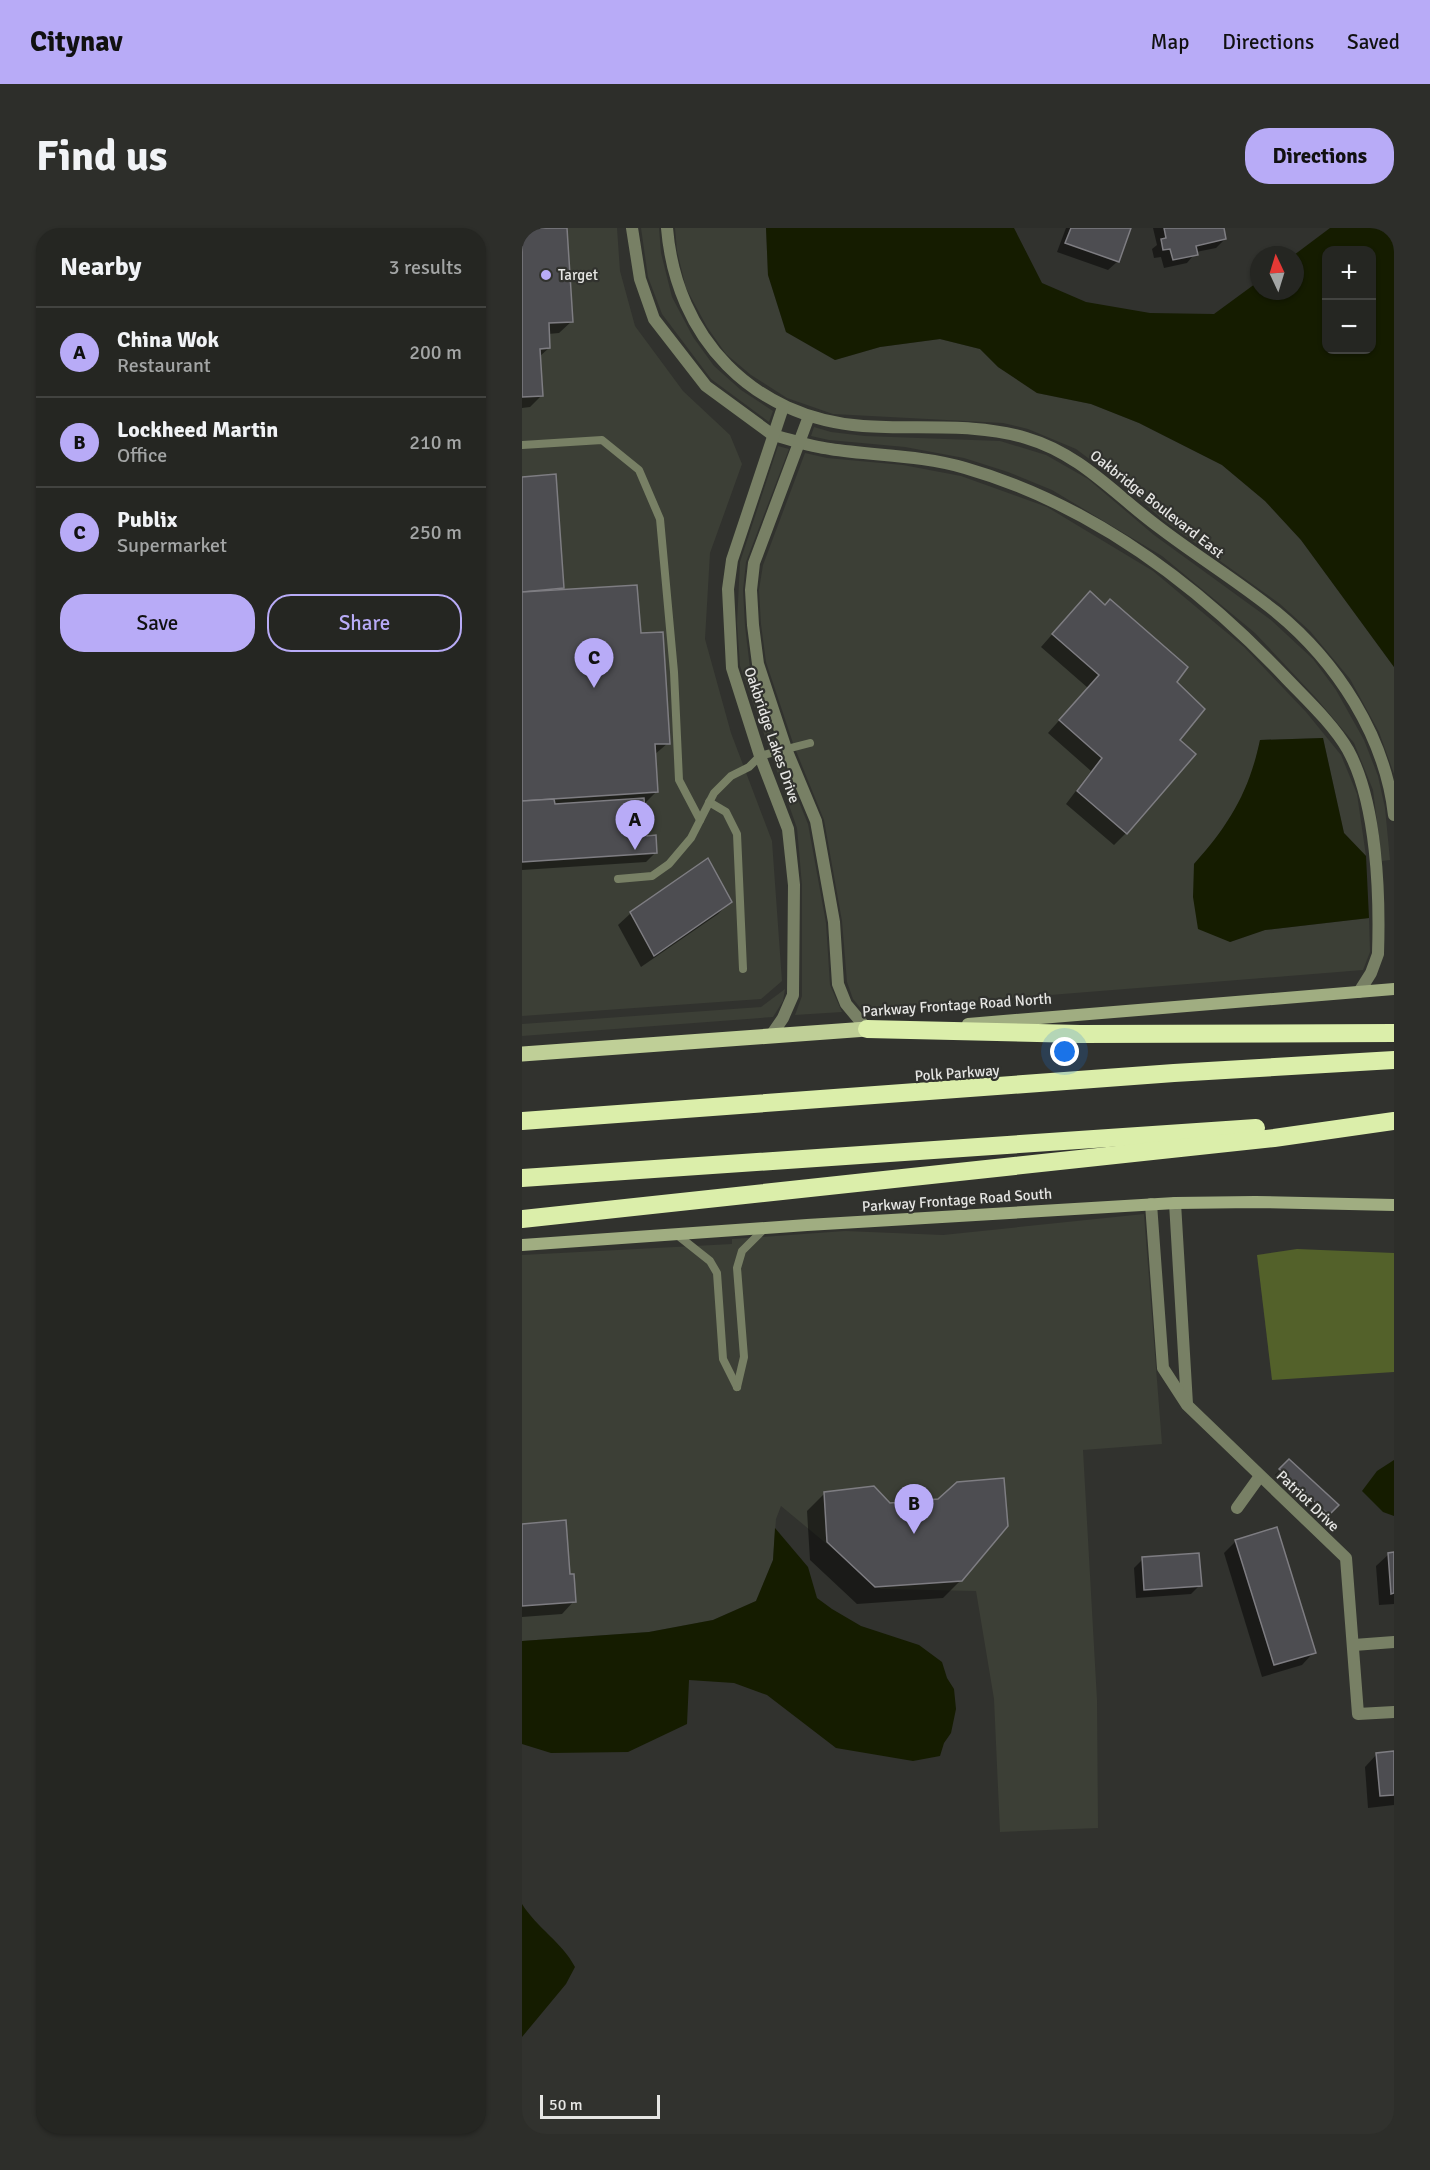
<!DOCTYPE html>
<html lang="en">
<head>
<meta charset="utf-8">
<style>
  :root { --surface:#252622; --page:#2d2e2a; --text:#f1f3f6; --muted:#a3a5a5; --line:#424340; --accent:#b8abf7 }
  body { margin:0; font-family:Signika,sans-serif; background:var(--page); color:var(--text) }
  .controls { position:absolute; right:18px; top:18px; display:grid; overflow:hidden; border-radius:12px; box-shadow:0 2px 4px #0004 }
  .controls button { width:54px; height:54px; display:grid; place-items:center; padding:0; border:0; border-bottom:2px solid var(--line); background:var(--surface); color:var(--text); font:30px sans-serif }
  .compass { position:absolute; left:728px; top:18px; width:54px; height:54px; border-radius:50%; background:var(--surface); box-shadow:0 2px 4px #0004; rotate:356deg }
  .scale { position:absolute; left:18px; bottom:15px; width:120px; box-sizing:border-box; padding-left:6px; border:3px solid #e6e6e4; border-top:0; font-size:16px; line-height:21px; white-space:nowrap; color:#e6e6e4; -webkit-text-stroke:4px #31322e; paint-order:stroke }
  .you { position:absolute; left:543px; top:824px; width:21px; height:21px; margin:-15px; border:4px solid #fff; border-radius:50%; background:#1a73e8; box-shadow:0 0 0 9px #1a73e833 }
  .badge { display:grid; place-items:center; width:39px; height:39px; border-radius:50%; background:var(--accent); color:#111; font-size:20px; font-weight:700 }
  .pin { position:absolute; translate:-50% -50px; filter:drop-shadow(0 2px 3px #0008) }
  .pin::after { content:''; position:absolute; top:32px; width:21px; height:18px; background:inherit; clip-path:polygon(0 0,100% 0,50% 100%) }
  .list { margin:0; padding:0; list-style:none }
  h2 { display:flex; justify-content:space-between; align-items:center; height:78px; margin:0; padding:0 24px; font-size:26px }
  h2 small { font-size:20px; font-weight:400; color:var(--muted) }
  .list li { display:grid; grid-template-columns:39px 1fr auto; gap:18px; align-items:center; box-sizing:border-box; height:90px; padding:0 24px; border-top:2px solid var(--line) }
  .list b { display:block; font-size:22px; white-space:nowrap }
  .list p { margin:0; font-size:20px; white-space:nowrap; color:var(--muted) }
  .list em { font-size:20px; font-style:normal; color:var(--muted) }
  .actions { display:flex; gap:12px; padding:18px 24px }
  .actions a { flex:1; padding:14px 0; border:2px solid var(--accent); border-radius:24px; text-align:center; font-size:21px; color:var(--accent) }
  .actions .main { background:var(--accent); color:#111 }
  .map { position:relative; flex:none; width:872px; height:1906px; overflow:hidden; border-radius:24px }
  header { display:flex; align-items:center; gap:36px; box-sizing:border-box; height:84px; padding:0 30px; background:var(--accent); color:#111 }
  header strong { font-size:28px }
  nav { display:flex; gap:33px; margin-inline-start:auto; font-size:21px }
  .intro { display:flex; align-items:center; justify-content:space-between; box-sizing:border-box; height:144px; padding:0 36px }
  h1 { margin:0; font-size:42px }
  .button { padding:15px 27px; border-radius:24px; background:var(--accent); color:#111; font-size:21px; font-weight:700 }
  main { display:flex; gap:36px; padding:0 36px }
  aside { flex:1; background:var(--surface); border-radius:24px; box-shadow:0 2px 4px #0004 }
  .map>svg:first-child { display:block }
  .built { fill:#3c3f36 }
  .green { fill:#53612a }
  .water { fill:#151c00; fill-rule:evenodd }
  .shadow { fill:#0007 }
  .building { fill:#4d4d51; stroke:#7e7d82; stroke-width:1.5 }
  .lines { fill:none; stroke-linecap:round; stroke-linejoin:round }
  .service { stroke:#788065; stroke-width:8 }
  .minor { stroke:#788065; stroke-width:12 }
  .secondary { stroke:#a0ad81; stroke-width:12 }
  .primary { stroke:#bfcf97; stroke-width:15 }
  .motorway { stroke:#dbeeaa; stroke-width:18 }
  .poi-dot { fill:#b8abf7; stroke:#31322e; stroke-width:2 }
  .labels { text-anchor:middle; dominant-baseline:central; stroke-width:4.5; stroke-linejoin:round; paint-order:stroke }
  .poi-label { font-size:15px; fill:#e6e6e4; stroke:#31322e; text-anchor:start }
  .street-label { font-size:15px; fill:#e6e6e4; stroke:#31322e }
</style>
</head>
<body>
<header>
<strong>Citynav</strong>
<nav><a>Map</a><a>Directions</a><a>Saved</a></nav>
</header>
<div class="intro"><h1>Find us</h1><a class="button">Directions</a></div>
<main>
<aside>
<h2>Nearby<small>3 results</small></h2>
<ul class="list">
<li><span class="badge">A</span><div><b>China Wok</b><p>Restaurant</p></div><em>200 m</em></li>
<li><span class="badge">B</span><div><b>Lockheed Martin</b><p>Office</p></div><em>210 m</em></li>
<li><span class="badge">C</span><div><b>Publix</b><p>Supermarket</p></div><em>250 m</em></li>
</ul>
<div class="actions"><a class="main">Save</a><a>Share</a></div>
</aside>
<div class="map">
<svg width="872" height="1906" viewBox="0 0 872 1906">
  <rect width="100%" height="100%" fill="#31322e"/>
  <g class="built">
    <path d="M0,0H95L98,43L113,98L161,163L208,207L220,236L188,325L183,411L209,505L250,613L260,753L239,771L0,788Z"/>
    <path d="M119,0H137L139,25L150,69L171,109L192,138L219,162L251,183L247,194L189,151L140,86L126,49Z"/>
    <path d="M153,0H244L246,47L264,104L313,132L358,119L418,111L458,121L476,139L515,165L569,176L617,195L700,237L743,273L779,312L872,439V546L857,504L828,451L788,403L758,376L641,292L594,251L554,221L506,201L481,195L311,186L265,170L229,147L204,126L185,99L164,60L155,23Z"/>
    <path d="M292,199L309,204L343,208L478,213L524,227L566,251L632,307L749,392L791,431L814,462L842,512L856,548L863,580L868,632L860,633L851,562L832,515L795,471L733,405L640,328L530,262L486,244L442,230L383,219L307,212L289,208Z"/>
    <path d="M256,218L267,221L224,334L221,362L223,398L228,440L257,525L286,596L304,695L308,757L320,784L273,787L280,768V657L275,600L218,438L215,395L218,334Z"/>
    <path d="M283,225L305,230L381,237L439,248L525,279L631,343L722,419L784,484L819,527L835,566L844,628L822,605L801,510L738,512L731,545L720,571L693,612L672,636L708,714L743,702L847,690L848,724L841,742L340,782L331,771L325,754L320,693L302,592L272,518L244,434L239,396L237,362L241,337Z"/>
    <path d="M263,761L261,773L251,789L0,808V796L239,779Z"/>
    <path d="M622,986L640,1216L561,1222L575,1472L576,1600L478,1604L472,1471L454,1363L359,1361L259,1278L254,1291L251,1332L234,1373L191,1392L127,1404L0,1413V1027L210,1016V1011L323,1003L421,1007Z"/>
  </g>
  <path class="green" d="M775,1021L872,1025V1144L750,1152L735,1027Z"/>
  <g class="water">
    <path d="M244,0H492L520,55L564,74L628,85L692,86L737,53V63H773L772,27L808,0H872V439L779,312L743,273L700,237L617,195L569,176L515,165L476,139L458,121L418,111L358,119L313,132L264,104L246,47ZM850,22V122H804V22Z"/>
    <path d="M801,510L822,605L844,628L847,690L743,702L708,714L676,701L671,669L672,636C707,597 727,564 738,512Z"/>
    <path d="M872,1232V1288L861,1284L840,1263L855,1243Z"/>
    <path d="M253,1300L286,1339L295,1370L310,1381L339,1398L397,1417L420,1434L425,1450L432,1461L434,1481L429,1505L422,1515L418,1528L391,1533L314,1520L245,1467L212,1455L167,1452L165,1496L106,1524L29,1525L0,1516V1413L127,1404L191,1392L234,1373L251,1332Z"/>
    <path d="M0,1676C15,1700 40,1714 53,1739L44,1756L0,1809Z"/>
  </g>
  <g class="shadow">
    <path d="M0,0H43L50,93L37,105L26,106L27,120L17,129L20,167L8,179L0,180Z"/>
    <path d="M544,0H607L596,33L586,42L535,24Z"/>
    <path d="M631,0H700L703,11L694,20L674,24L665,35L642,40L639,29L632,30L630,21L635,17Z"/>
    <path d="M0,250L40,359L36,363L117,406L146,515L132,527L134,564L121,577L123,610L133,625L124,634L0,642Z"/>
    <path d="M556,377L583,379L653,455L656,512L604,605L592,617L544,576L569,543L526,505L566,460L519,419Z"/>
    <path d="M208,674L196,686L119,739L96,697L109,685Z"/>
    <path d="M767,1233L815,1277L801,1292L753,1247Z"/>
    <path d="M303,1265L367,1277L417,1272L439,1352L421,1370L335,1376L288,1332L285,1283Z"/>
    <path d="M0,1298L47,1348L52,1373L40,1386L0,1389Z"/>
    <path d="M714,1313L792,1424L780,1437L740,1449L702,1325Z"/>
    <path d="M867,1326H872V1376L857,1377L854,1338Z"/>
    <path d="M621,1331L678,1357L669,1366L614,1370L612,1340Z"/>
    <path d="M872,1525V1577L846,1580L843,1539L855,1526Z"/>
  </g>
  <g class="building">
    <path d="M0,0H45L51,94L27,95L28,120L18,121L21,168L0,169Z"/>
    <path d="M549,0H609L597,34L543,15Z"/>
    <path d="M642,0H702L704,11L674,18L676,27L651,32L648,21L641,22L639,11L644,10Z"/>
    <path d="M34,246L42,360L0,364V249Z"/>
    <path d="M115,357L119,405L141,404L148,516H133L136,564L0,573V364Z"/>
    <path d="M568,363L583,377L588,371L666,439L655,454L683,481L658,512L674,526L605,606L555,563L580,530L537,492L577,447L530,406Z"/>
    <path d="M122,570L125,608L134,607L135,625L0,634V573L32,571L33,576Z"/>
    <path d="M186,630L210,674L132,728L108,684Z"/>
    <path d="M767,1231L817,1277L807,1287L757,1241Z"/>
    <path d="M482,1250L486,1298L440,1353L353,1359L305,1314L302,1264L352,1258L368,1275L416,1271L435,1254Z"/>
    <path d="M44,1292L48,1346H52L54,1374L0,1378V1296Z"/>
    <path d="M755,1299L794,1425L752,1437L713,1312Z"/>
    <path d="M872,1324V1365L869,1366L866,1325Z"/>
    <path d="M677,1325L680,1358L622,1362L620,1329Z"/>
    <path d="M872,1523V1567L858,1568L854,1525Z"/>
  </g>
  <g class="lines">
    <g class="service">
      <path d="M0,217L80,212L117,242L138,291L152,444L157,552L178,592"/>
      <path d="M187,574L204,584L215,606L221,741"/>
      <path d="M96,651L130,648L147,636L169,610L192,565L209,548L227,539L238,528L288,515"/>
      <path d="M154,1006L188,1033L195,1045L201,1131L215,1159"/>
      <path d="M215,1159L222,1129L215,1040L220,1023L243,1000"/>
    </g>
    <g class="minor">
      <path d="M110,0L118,51L132,91L184,158L244,202L251,207C270,212 289,219 308,221C353,228 399,227 443,240C569,276 675,356 764,450C785,472 811,496 826,522C855,575 858,666 856,726L849,745L837,764"/>
      <path d="M145,0C154,110 231,190 341,198C395,202 452,194 504,210C559,226 593,267 638,300C676,329 717,354 754,384C815,434 863,508 872,587"/>
      <path d="M287,188L232,335L229,362L231,397L236,436L264,521L294,593L312,694L316,756L324,776L345,801"/>
      <path d="M248,809L261,790L271,767L272,657L266,601L238,528L210,440L206,361L210,332L261,179"/>
      <path d="M653,975L665,1176"/>
      <path d="M629,976L641,1140L665,1177L824,1330L836,1486L872,1484"/>
      <path d="M715,1280L738,1248"/>
      <path d="M832,1417L872,1414"/>
    </g>
    <g class="secondary">
      <path d="M446,796L872,761"/>
      <path d="M0,1017L285,997L653,975L733,974L872,977"/>
    </g>
    <path class="primary" d="M0,826L345,801"/>
    <g class="motorway">
      <path d="M345,801L558,806L872,805"/>
      <path d="M0,893L652,845L872,832"/>
      <path d="M0,950L734,900"/>
      <path d="M0,991L752,910L872,893"/>
    </g>
  </g>
  <circle class="poi-dot" cx="24" cy="47" r="6"/>
  <g class="labels">
    <g class="poi-label">
      <text x="36" y="47">Target</text>
    </g>
    <g class="street-label">
      <text transform="translate(635 276) rotate(38)">Oakbridge Boulevard East</text>
      <text transform="translate(250 507) rotate(71)">Oakbridge Lakes Drive</text>
      <text transform="translate(435 777) rotate(-4)">Parkway Frontage Road North</text>
      <text transform="translate(435 845) rotate(-4)">Polk Parkway</text>
      <text transform="translate(435 972) rotate(-4)">Parkway Frontage Road South</text>
      <text transform="translate(786 1273) rotate(44)">Patriot Drive</text>
    </g>
  </g>
</svg>
<div class="controls">
<button>+</button>
<button>−</button>
</div>
<svg class="compass" viewBox="-18 -18 36 36"><path d="M0-13l5 13h-10z" fill="#e53935"/><path d="M0 13l5-13h-10z" fill="#a3a5a5"/></svg>
<div class="scale">50 m</div>
<div class="you"></div>
<div class="pin badge" style="left:113px;top:622px">A</div>
<div class="pin badge" style="left:392px;top:1306px">B</div>
<div class="pin badge" style="left:72px;top:460px">C</div>
</div>
</main>
</body>
</html>
